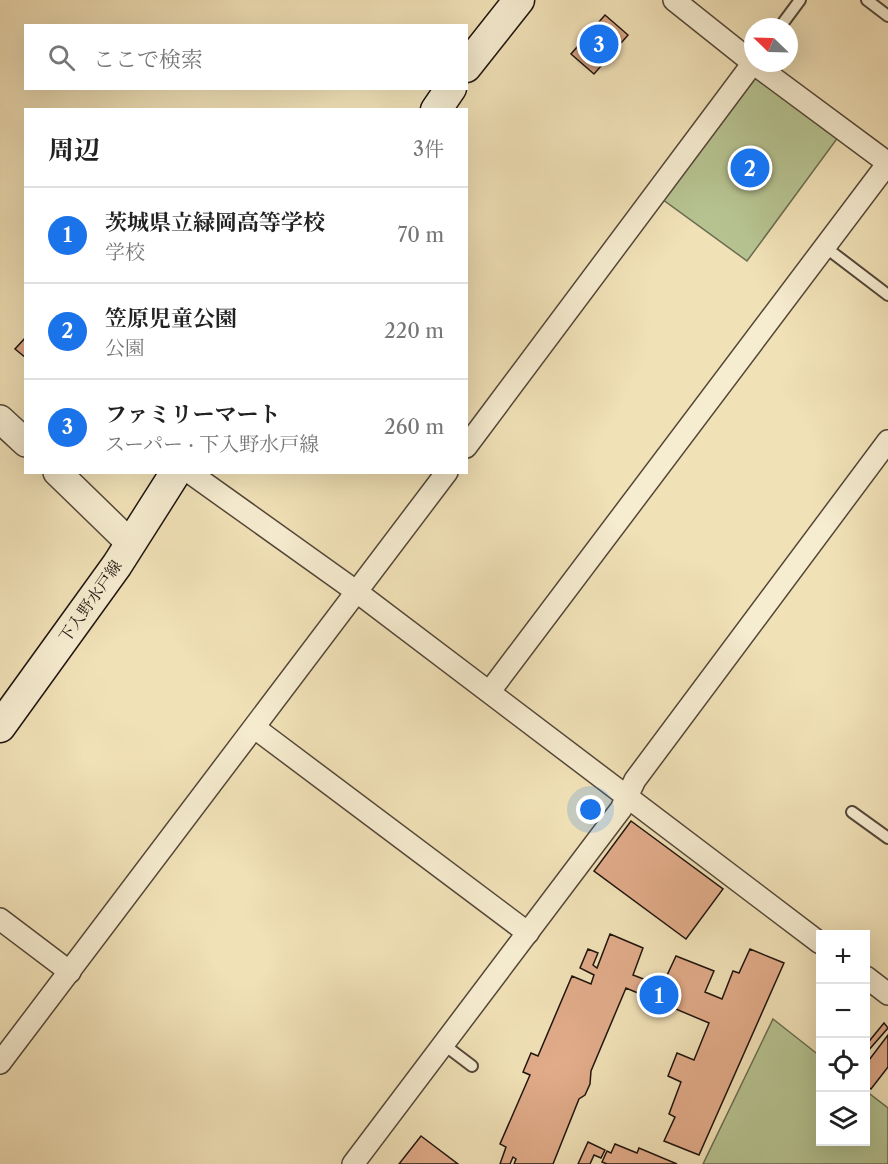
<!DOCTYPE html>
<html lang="ja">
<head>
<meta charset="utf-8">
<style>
  :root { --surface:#fff; --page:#f2f2f2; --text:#222; --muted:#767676; --line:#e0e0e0; --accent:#1a73e8 }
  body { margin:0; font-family:"Libre Caslon Text","Noto Serif JP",serif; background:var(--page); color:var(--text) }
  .controls { position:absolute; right:18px; bottom:18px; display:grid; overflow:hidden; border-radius:0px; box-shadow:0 6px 24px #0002 }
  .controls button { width:54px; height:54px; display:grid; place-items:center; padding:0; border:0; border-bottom:2px solid var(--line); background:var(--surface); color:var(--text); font:30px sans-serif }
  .compass { position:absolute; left:744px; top:18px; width:54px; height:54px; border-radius:50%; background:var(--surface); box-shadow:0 6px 24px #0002; rotate:293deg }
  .you { position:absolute; left:591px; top:810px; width:21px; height:21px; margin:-15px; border:4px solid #fff; border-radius:50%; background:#1a73e8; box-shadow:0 0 0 9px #1a73e833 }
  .badge { display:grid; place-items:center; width:39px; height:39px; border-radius:50%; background:var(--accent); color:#fff; font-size:20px; font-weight:700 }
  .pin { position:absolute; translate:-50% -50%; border:3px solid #fff; box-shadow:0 2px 6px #0006 }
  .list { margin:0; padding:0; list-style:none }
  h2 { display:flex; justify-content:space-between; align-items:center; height:78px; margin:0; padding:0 24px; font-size:26px }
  h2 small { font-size:20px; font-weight:400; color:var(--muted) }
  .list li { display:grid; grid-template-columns:39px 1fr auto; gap:18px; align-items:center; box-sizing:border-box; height:96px; padding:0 24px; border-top:2px solid var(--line) }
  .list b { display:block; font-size:22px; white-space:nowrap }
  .list p { margin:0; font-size:20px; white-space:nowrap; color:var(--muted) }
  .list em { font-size:20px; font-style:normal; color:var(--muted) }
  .icon { flex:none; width:33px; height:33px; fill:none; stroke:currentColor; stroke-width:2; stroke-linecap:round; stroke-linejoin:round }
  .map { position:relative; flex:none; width:888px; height:1164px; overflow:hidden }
  .search { position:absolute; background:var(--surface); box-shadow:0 6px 24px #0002; left:24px; top:24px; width:444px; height:66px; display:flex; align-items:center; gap:15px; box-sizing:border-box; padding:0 21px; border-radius:0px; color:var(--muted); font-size:22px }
  .panel { position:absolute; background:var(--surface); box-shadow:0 6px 24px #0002; left:24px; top:108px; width:444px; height:366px; border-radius:0px }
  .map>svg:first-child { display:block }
  .green { fill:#b6c391; stroke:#6a6c50; stroke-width:1.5 }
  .building { fill:#e1ab89; stroke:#1f140e; stroke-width:1.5 }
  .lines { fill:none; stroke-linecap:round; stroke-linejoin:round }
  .service-casing { stroke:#544738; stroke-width:14 }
  .minor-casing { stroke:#544738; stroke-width:24 }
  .tertiary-casing { stroke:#544738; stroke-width:30 }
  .secondary-casing { stroke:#1f140e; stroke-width:33 }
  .service { stroke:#f6ecd0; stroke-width:10 }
  .minor { stroke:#f6ecd0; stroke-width:21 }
  .tertiary { stroke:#f6ecd0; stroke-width:27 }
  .secondary { stroke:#f6ecd0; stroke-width:30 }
  .labels { text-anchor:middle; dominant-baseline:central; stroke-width:4.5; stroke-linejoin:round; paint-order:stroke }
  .street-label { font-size:16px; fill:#1f140e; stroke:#f6ecd0 }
</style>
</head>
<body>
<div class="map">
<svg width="888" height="1164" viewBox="0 0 888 1164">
  <rect width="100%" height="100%" fill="#f1e1b7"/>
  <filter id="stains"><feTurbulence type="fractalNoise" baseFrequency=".00333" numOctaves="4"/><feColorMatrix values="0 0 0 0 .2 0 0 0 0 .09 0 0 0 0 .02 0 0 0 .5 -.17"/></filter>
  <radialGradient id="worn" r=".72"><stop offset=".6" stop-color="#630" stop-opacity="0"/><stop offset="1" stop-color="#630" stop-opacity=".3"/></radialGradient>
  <g class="green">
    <path d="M754,74L839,136L747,261L662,199Z"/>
    <path d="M773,1019L820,1056V1142H866V1091L888,1108V1164H703Z"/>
  </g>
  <g class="building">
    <path d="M605,15L628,35L594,74L571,54Z"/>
    <path d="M26,337V358L15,349Z"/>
    <path d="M631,821L723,889L686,939L594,871Z"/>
    <path d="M610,934L643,948L633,975L662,986L676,956L714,971L705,992L722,999L733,971L739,973L750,949L784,963L699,1155L664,1141L675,1117L669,1114L681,1082L668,1076L677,1053L694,1060L709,1023L626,988L591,1071L590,1084L585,1095L579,1099L553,1164H514L516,1159L513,1157L510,1164H500L506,1147L500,1144L530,1075L523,1072L531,1053L538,1056L572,976L591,984L594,975L580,968L588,949L598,953L593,965L597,968Z"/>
    <path d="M884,1023L888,1028L867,1052L866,1045Z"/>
    <path d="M888,1035V1067L871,1089L866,1085V1064Z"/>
    <path d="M421,1136L458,1164H399Z"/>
    <path d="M588,1142L605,1150L601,1158L594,1155L590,1164H578Z"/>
    <path d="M615,1144L637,1153L639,1148L677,1164H607L602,1162L607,1151L611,1153Z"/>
  </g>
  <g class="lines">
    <defs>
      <g id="service">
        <path d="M867,0L888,16"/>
        <path d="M780,27L800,0"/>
        <path d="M825,247L888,295"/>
        <path d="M852,812L888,838"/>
        <path d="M443,1044L472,1066"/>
      </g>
      <g id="minor">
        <path d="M674,0L753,63L888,163"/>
        <path d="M466,447L753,63"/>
        <path d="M189,472L357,592L820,943"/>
        <path d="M490,691L888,163"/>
        <path d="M255,728L528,933"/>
        <path d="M0,919L70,972"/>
        <path d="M866,977L888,994"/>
        <path d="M0,1063L447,472"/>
        <path d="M353,1164L621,809L635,780L888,441"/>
      </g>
      <g id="tertiary">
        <path d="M0,419L26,443"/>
        <path d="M57,472L130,543"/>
      </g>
      <g id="secondary">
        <path d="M466,67L519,0"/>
        <path d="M436,110L451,88"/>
        <path d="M0,727L117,565L176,472"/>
      </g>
    </defs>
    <use href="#service" class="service-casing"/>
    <use href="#minor" class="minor-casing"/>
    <use href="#tertiary" class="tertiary-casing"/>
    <use href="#secondary" class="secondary-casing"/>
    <use href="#service" class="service"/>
    <use href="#minor" class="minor"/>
    <use href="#tertiary" class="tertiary"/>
    <use href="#secondary" class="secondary"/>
  </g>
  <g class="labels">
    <g class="street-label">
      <text transform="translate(90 601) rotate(-55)">下入野水戸線</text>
    </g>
  </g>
  <rect width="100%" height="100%" filter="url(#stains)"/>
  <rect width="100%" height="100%" fill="url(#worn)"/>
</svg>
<div class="controls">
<button>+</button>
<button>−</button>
<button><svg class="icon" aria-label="locate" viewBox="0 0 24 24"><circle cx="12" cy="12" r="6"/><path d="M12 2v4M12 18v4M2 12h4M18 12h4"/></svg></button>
<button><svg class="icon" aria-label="layers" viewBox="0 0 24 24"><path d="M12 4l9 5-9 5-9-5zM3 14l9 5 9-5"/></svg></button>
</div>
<svg class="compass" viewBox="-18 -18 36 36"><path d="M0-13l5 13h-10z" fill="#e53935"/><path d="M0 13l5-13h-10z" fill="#767676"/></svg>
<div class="you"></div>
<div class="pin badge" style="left:659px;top:995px">1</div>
<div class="pin badge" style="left:750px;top:168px">2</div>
<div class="pin badge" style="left:599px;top:44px">3</div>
<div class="search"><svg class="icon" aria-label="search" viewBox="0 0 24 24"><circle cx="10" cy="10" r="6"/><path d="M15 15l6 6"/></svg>ここで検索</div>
<section class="panel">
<h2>周辺<small>3件</small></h2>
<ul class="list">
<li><span class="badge">1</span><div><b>茨城県立緑岡高等学校</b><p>学校</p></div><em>70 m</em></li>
<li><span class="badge">2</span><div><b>笠原児童公園</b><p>公園</p></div><em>220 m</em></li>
<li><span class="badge">3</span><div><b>ファミリーマート</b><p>スーパー · 下入野水戸線</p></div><em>260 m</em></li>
</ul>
</section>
</div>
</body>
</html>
